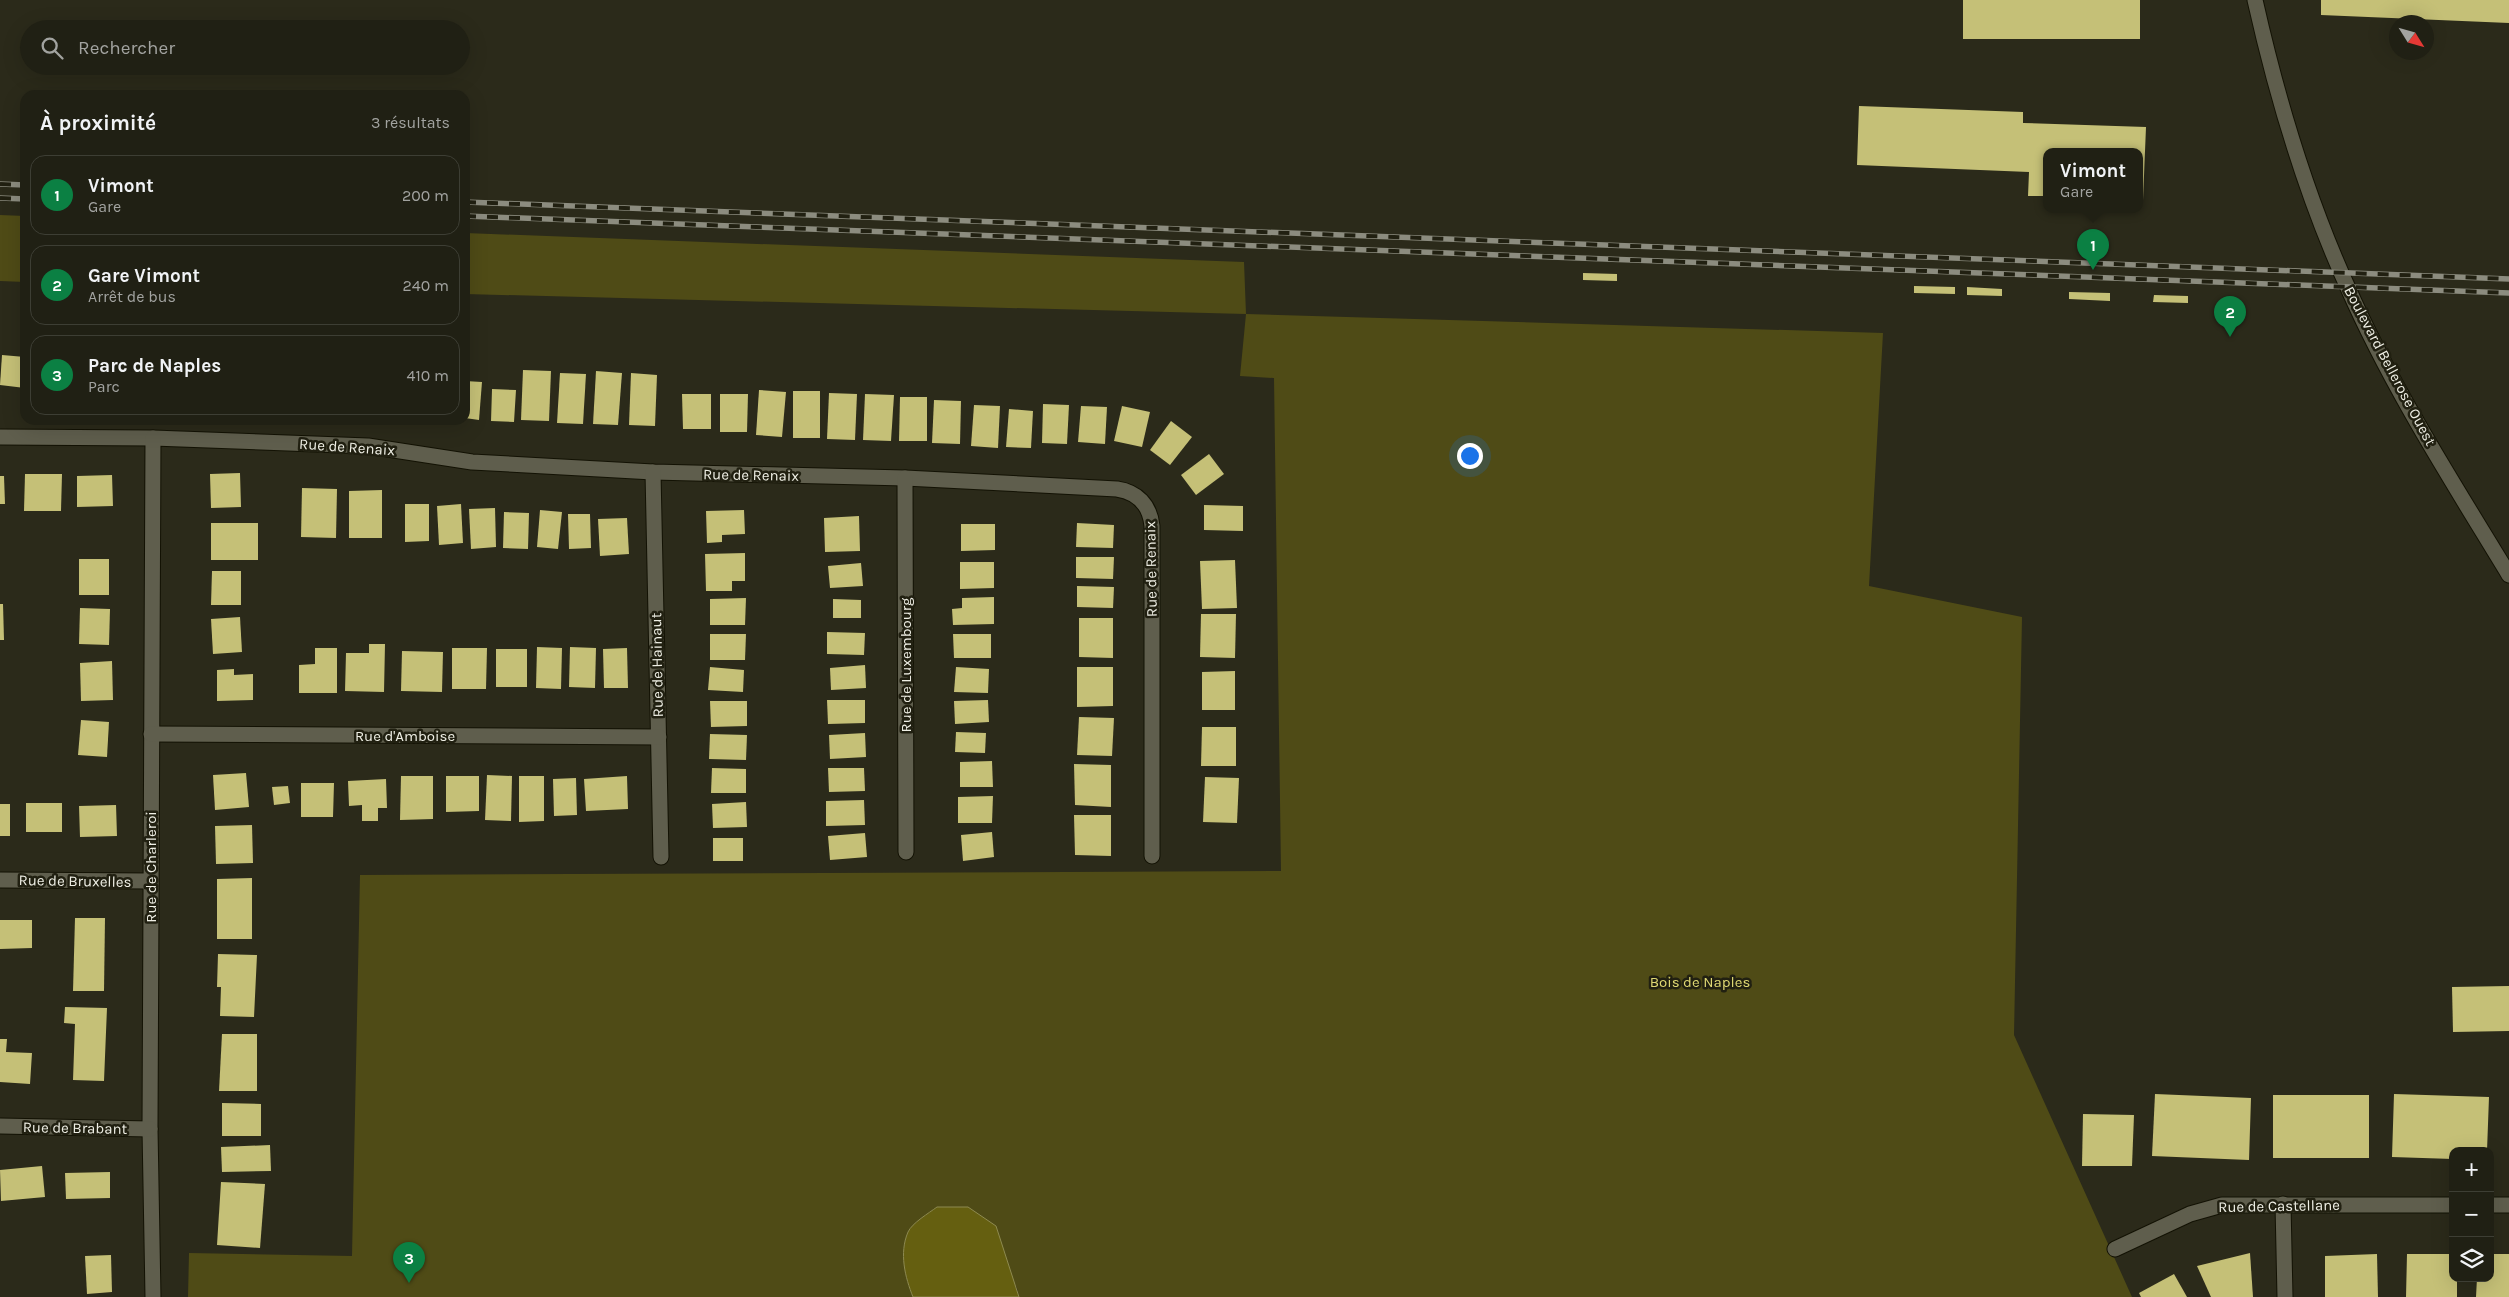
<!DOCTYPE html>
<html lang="fr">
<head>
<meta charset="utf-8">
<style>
  :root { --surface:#202014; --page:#28281d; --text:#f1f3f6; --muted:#a2a3a0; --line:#3d3e34; --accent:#0b8043 }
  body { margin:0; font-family:Karla,sans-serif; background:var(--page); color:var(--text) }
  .controls { position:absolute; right:15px; bottom:15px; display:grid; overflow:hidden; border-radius:10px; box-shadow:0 5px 20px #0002 }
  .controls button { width:45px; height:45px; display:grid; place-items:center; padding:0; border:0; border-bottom:1px solid var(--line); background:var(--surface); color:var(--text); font:25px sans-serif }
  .compass { position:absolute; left:2389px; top:15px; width:45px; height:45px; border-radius:50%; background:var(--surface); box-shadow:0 5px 20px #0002; rotate:127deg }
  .you { position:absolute; left:1469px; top:455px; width:18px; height:18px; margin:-12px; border:4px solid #fff; border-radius:50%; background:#1a73e8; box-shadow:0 0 0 8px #1a73e833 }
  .badge { display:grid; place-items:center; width:32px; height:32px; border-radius:50%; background:var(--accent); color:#fff; font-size:16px; font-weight:700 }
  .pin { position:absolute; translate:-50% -41px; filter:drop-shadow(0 1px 2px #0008) }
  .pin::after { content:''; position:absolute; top:26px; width:18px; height:15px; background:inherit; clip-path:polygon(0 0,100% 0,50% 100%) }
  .popup { position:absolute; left:2043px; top:148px; width:100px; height:65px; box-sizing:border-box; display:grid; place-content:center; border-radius:10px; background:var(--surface); filter:drop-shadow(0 1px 4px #0005); font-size:16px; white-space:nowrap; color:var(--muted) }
  .popup b { font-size:19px; color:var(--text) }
  .popup::after { content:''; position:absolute; left:50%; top:100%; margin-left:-10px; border:10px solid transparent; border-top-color:var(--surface) }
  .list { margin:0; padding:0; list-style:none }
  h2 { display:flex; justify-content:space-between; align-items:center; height:65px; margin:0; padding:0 20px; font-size:21px }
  h2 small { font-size:16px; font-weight:400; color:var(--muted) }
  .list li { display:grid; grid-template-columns:32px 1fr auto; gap:15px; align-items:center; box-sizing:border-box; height:80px; margin:0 10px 10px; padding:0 10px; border:1px solid var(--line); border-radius:15px }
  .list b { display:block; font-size:19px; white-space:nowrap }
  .list p { margin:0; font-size:16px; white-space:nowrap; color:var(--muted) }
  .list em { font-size:16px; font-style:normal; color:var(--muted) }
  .icon { flex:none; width:28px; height:28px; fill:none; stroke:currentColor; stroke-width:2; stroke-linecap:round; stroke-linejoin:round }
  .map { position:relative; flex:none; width:2509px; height:1297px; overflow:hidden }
  .search { position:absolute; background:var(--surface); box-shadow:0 5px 20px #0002; left:20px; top:20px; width:450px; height:55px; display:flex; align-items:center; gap:12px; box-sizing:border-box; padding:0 18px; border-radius:28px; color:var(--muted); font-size:19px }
  .panel { position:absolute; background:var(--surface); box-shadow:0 5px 20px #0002; left:20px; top:90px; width:450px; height:335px; border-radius:15px }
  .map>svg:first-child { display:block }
  .green { fill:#4f4b16 }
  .water { fill:#655f10; stroke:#8e8a50 }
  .building { fill:#c5c077 }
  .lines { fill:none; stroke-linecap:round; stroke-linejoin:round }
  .minor-casing { stroke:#131204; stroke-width:17 }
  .minor { stroke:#5f5e4d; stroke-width:15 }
  .rail-casing { stroke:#8c8c7f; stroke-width:5.5 }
  .rail { stroke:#212011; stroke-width:4; stroke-dasharray:11; stroke-linecap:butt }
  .labels { text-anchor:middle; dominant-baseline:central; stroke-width:5; stroke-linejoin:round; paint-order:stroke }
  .street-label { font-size:15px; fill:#efefe5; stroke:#212011 }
  .park-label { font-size:15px; fill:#e0d973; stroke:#212011 }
</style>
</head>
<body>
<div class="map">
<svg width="2509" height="1297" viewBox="0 0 2509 1297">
  <rect width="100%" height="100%" fill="#2b2a1a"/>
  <g class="green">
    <path d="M0,215L25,216V282L0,281Z"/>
    <path d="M465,233L1244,262L1246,314L1883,333L1869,586L2022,617L2014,1035L2132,1297H1019L1017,1288L968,1207H937C929,1213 912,1223 908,1232C899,1252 905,1278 913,1297H188L189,1253L352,1256L360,875L1281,871L1274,378L1240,376L1246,314L465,294Z"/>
  </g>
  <path class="water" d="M937,1207H968L996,1226L1019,1297H913C905,1277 899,1253 908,1232C912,1223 929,1213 937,1207Z"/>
  <g class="building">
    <rect x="1963" y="0" width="177" height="39"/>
    <path d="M2321,0H2509V23L2321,15Z"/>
    <path d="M1859,106L2023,112V123L2146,127L2143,200H2139V151H2047V196H2028L2029,172L1857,165Z"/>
    <path d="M2079,240L2093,241V248L2078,247Z"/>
    <path d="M1583,273L1617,274V281L1583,280Z"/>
    <path d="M1914,286L1955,287V294L1914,293Z"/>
    <path d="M1967,287L2002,289V296L1967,295Z"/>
    <path d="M2069,292L2110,293V301L2069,299Z"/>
    <path d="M2154,295L2188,296V303L2153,302Z"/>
    <path d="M2,355L25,357V388L0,385Z"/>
    <path d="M523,370L551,371L549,421L521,420Z"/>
    <path d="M596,371L622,373L618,425L593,424Z"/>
    <path d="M560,373L586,374L583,424L557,423Z"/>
    <path d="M631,373L657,375L655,426L629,425Z"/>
    <path d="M465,381L482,382L479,420L465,418Z"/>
    <path d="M492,389L516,390L514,422L491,421Z"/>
    <path d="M759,390L786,392L782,437L756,435Z"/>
    <rect x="793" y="391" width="27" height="47"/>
    <path d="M829,393L857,394L855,440L827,439Z"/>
    <path d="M682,394H711V429H683Z"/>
    <path d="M720,394H748L747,432H720Z"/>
    <path d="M865,394L894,395L891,441L863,440Z"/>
    <path d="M900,397H927V441H899Z"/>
    <path d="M934,400L961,401L960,444L932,443Z"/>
    <path d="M1043,404L1069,405L1067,444L1042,443Z"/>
    <path d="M974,405L1000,406L998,448L971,446Z"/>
    <path d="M1081,406L1107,407L1105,444L1078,442Z"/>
    <path d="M1122,406L1150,412L1142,447L1114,441Z"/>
    <path d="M1009,409L1033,411L1031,448L1006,447Z"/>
    <path d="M1171,421L1192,437L1170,465L1150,450Z"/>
    <path d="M1209,454L1224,474L1196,495L1181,475Z"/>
    <path d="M240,473L241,507L211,508L210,474Z"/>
    <path d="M25,474H62L61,511H24Z"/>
    <path d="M112,475L113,506L77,507V476Z"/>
    <path d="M0,476H4L5,504H0Z"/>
    <path d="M302,488L337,489L336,538L301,537Z"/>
    <path d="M382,490V538H349V491Z"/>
    <path d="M405,504H429V541L405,542Z"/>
    <path d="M461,504L463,543L439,545L437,506Z"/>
    <path d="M1204,505L1243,506V531L1204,530Z"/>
    <path d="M495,508L496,547L471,549L469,509Z"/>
    <path d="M540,510L562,512L558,549L537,547Z"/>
    <path d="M744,510L745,534L722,535V542L707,543L706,511Z"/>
    <path d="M504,512L529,513L528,549L503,548Z"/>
    <path d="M568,514H590L591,548L569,549Z"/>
    <path d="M859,516L860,551L825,552L824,518Z"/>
    <path d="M627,518L629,554L600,556L598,519Z"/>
    <rect x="211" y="523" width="47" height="37"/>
    <path d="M1077,523L1114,525L1113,548L1076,547Z"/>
    <path d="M961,524H995V550L961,551Z"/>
    <path d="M745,553V581H732V591H706L705,554Z"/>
    <path d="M1076,557H1114L1113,579L1076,578Z"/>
    <rect x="79" y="559" width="30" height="36"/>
    <path d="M1235,560L1237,608L1202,609L1200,561Z"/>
    <path d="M960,562H994V588L960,589Z"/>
    <path d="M861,563L863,586L830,588L828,566Z"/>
    <path d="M212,571H241V605H211Z"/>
    <path d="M1077,586L1114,587L1113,608L1077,607Z"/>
    <path d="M994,597V624L953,625L952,609L962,608V598Z"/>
    <path d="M746,598L745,625H710V599Z"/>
    <path d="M833,599L861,600V618H833Z"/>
    <path d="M0,604H3L4,640H0Z"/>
    <path d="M80,608L110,609L109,645L79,644Z"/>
    <path d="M1201,614H1236L1235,658L1200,657Z"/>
    <path d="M240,617L242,652L213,654L211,619Z"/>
    <path d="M1079,618H1113V658L1079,657Z"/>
    <path d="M827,632L865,633L864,655L827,654Z"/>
    <path d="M710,634H746L745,660H710Z"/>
    <path d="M953,634H991V658H954Z"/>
    <path d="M369,644H385L384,692L345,691L346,653H369Z"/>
    <path d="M537,647L562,648L561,689L536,688Z"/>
    <path d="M570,647L596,648L595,688L569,687Z"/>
    <path d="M315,648H337V693H299V665L315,664Z"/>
    <path d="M452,648H487L486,689H452Z"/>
    <path d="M627,648L628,688H604L603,649Z"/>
    <rect x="496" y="649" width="31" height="38"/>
    <path d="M402,651L443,652L442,692L401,691Z"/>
    <path d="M112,661L113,700L81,701L80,663Z"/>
    <path d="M865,665L866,688L831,690L830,668Z"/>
    <path d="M710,667L744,670L743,692L708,690Z"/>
    <path d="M956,667L989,669L988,693L954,692Z"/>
    <path d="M1077,667H1113V706L1077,707Z"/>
    <path d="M234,669V675L253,674V700L217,701V670Z"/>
    <path d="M1235,671V710H1202V672Z"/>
    <path d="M827,700H865V723L828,724Z"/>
    <path d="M988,700L989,722L955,724L954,701Z"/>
    <path d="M710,701H747V726L711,727Z"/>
    <path d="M1079,717L1114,718L1112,756L1077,755Z"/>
    <path d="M81,720L109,722L107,757L78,755Z"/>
    <path d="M1202,727H1236V766H1201Z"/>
    <path d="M956,732L986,733L985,753L955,752Z"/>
    <path d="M865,733L866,757L830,759L829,735Z"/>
    <path d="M710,734L747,735L746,760L709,759Z"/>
    <path d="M992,761L993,787H960V762Z"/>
    <path d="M1074,764L1111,765V807L1075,805Z"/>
    <path d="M712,768L746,769V793H711Z"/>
    <path d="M828,768H864L865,791L829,792Z"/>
    <path d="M246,773L249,807L215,810L213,775Z"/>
    <path d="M487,775L512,776L511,821L485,820Z"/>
    <path d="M401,776H433V819L400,820Z"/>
    <path d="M446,776H479V811L446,812Z"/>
    <path d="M519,776H544V821L519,822Z"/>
    <path d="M627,776L628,809L586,811L584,779Z"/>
    <path d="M1205,777L1239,778L1237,823L1203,822Z"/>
    <path d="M576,778L577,815L554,816L553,779Z"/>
    <path d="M386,779L387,808H378V821H362V805L349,806L348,781Z"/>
    <path d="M301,783H334L333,817H301Z"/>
    <path d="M288,786L290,803L274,805L272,787Z"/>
    <path d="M993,796L992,823H958V797Z"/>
    <path d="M864,800L865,825L826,826V801Z"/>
    <path d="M746,802L747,827L713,828L712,804Z"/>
    <rect x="26" y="803" width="36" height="29"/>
    <rect x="0" y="804" width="10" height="32"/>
    <path d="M116,805L117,836L80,837L79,806Z"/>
    <path d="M1074,815H1111V856L1075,855Z"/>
    <path d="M252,825L253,863L216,864L215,826Z"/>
    <path d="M992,832L994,857L963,861L961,835Z"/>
    <path d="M865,833L867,857L830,860L828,836Z"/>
    <rect x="713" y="838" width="30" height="23"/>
    <path d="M252,878V939H217V879Z"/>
    <path d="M75,918H105L104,991H73Z"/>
    <path d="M0,920H32V948L0,949Z"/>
    <path d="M218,954L257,955L254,1017L220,1016L221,987H217Z"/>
    <path d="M2509,986V1031L2453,1032L2452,987Z"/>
    <path d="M65,1007L107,1008L104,1081L73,1080L75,1024L64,1023Z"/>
    <path d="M222,1034H257V1091H219Z"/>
    <path d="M0,1039H7L6,1052L32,1053L30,1084L0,1082Z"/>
    <path d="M2155,1094L2251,1098L2249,1160L2152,1156Z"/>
    <path d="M2394,1094L2489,1097L2487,1151H2453V1159L2392,1157Z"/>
    <rect x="2273" y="1095" width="96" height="63"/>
    <path d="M222,1103L261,1104V1136H222Z"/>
    <path d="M2083,1114L2134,1115L2132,1166H2082Z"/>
    <path d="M270,1145L271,1171L222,1172L221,1147Z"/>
    <path d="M42,1166L45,1197L1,1201L0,1170Z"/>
    <path d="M110,1172V1198L66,1199L65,1173Z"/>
    <path d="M221,1182L265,1184L260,1248L217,1245Z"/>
    <path d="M2250,1253L2253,1297H2211L2197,1266Z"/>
    <path d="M2377,1254L2378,1297H2325V1256Z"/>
    <path d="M2407,1254H2453V1278H2457V1297H2406Z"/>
    <path d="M2490,1254H2509V1297H2476L2477,1278H2490Z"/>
    <path d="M111,1255L112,1292L87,1294L85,1256Z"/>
    <path d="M2174,1274L2187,1297H2141L2139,1293Z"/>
  </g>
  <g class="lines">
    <defs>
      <g id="minor">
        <path d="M2255,0C2277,98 2306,196 2348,288C2392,388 2452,481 2509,575"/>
        <path d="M0,437L153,438L368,446L472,462L653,472L905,478L1117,489C1137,492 1150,505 1152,526V856"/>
        <path d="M153,438L150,1129L153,1297"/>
        <path d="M653,472L661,857"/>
        <path d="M905,478L906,852"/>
        <path d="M151,734L659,737"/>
        <path d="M0,880L150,881"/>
        <path d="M0,1126L150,1129"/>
        <path d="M2283,1204L2285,1297"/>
        <path d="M2490,1205H2509"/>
        <path d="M2115,1249L2190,1214L2222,1205H2453"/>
      </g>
    </defs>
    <use href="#minor" class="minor-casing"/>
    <use href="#minor" class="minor"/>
    <defs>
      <g id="rail">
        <path d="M0,184L25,185"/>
        <path d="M0,198L25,199"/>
        <path d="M465,202L2509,279"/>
        <path d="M465,216L2509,293"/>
      </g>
    </defs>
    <use href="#rail" class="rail-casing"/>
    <use href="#rail" class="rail"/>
  </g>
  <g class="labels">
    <g class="street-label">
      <text transform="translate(2390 366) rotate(62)">Boulevard Bellerose Ouest</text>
      <text transform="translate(347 447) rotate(4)">Rue de Renaix</text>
      <text transform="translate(751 475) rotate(1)">Rue de Renaix</text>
      <text transform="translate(1151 569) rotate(-91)">Rue de Renaix</text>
      <text transform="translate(657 665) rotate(-91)">Rue de Hainaut</text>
      <text transform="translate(906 665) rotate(-90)">Rue de Luxembourg</text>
      <text x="405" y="736">Rue d'Amboise</text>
      <text transform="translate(151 867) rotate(-90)">Rue de Charleroi</text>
      <text transform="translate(75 881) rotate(1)">Rue de Bruxelles</text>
      <text transform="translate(75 1128) rotate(1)">Rue de Brabant</text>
      <text transform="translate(2279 1206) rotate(-1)">Rue de Castellane</text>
    </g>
    <g class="park-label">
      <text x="1700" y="982">Bois de Naples</text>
    </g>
  </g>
</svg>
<div class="controls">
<button>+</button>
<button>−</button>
<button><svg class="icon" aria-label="layers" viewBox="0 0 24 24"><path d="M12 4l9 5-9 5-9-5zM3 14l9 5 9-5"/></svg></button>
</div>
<svg class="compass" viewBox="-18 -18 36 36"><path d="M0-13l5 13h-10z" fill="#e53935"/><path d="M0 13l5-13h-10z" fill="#a2a3a0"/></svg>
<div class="you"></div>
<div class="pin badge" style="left:2093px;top:270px">1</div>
<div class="popup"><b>Vimont</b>Gare</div>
<div class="pin badge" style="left:2230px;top:337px">2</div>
<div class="pin badge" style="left:409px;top:1283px">3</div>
<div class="search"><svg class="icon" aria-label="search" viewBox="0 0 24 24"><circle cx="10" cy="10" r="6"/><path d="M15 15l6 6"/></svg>Rechercher</div>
<section class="panel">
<h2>À proximité<small>3 résultats</small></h2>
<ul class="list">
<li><span class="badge">1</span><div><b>Vimont</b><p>Gare</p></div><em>200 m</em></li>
<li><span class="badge">2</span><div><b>Gare Vimont</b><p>Arrêt de bus</p></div><em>240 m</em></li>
<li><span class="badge">3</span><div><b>Parc de Naples</b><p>Parc</p></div><em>410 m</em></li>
</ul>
</section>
</div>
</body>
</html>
